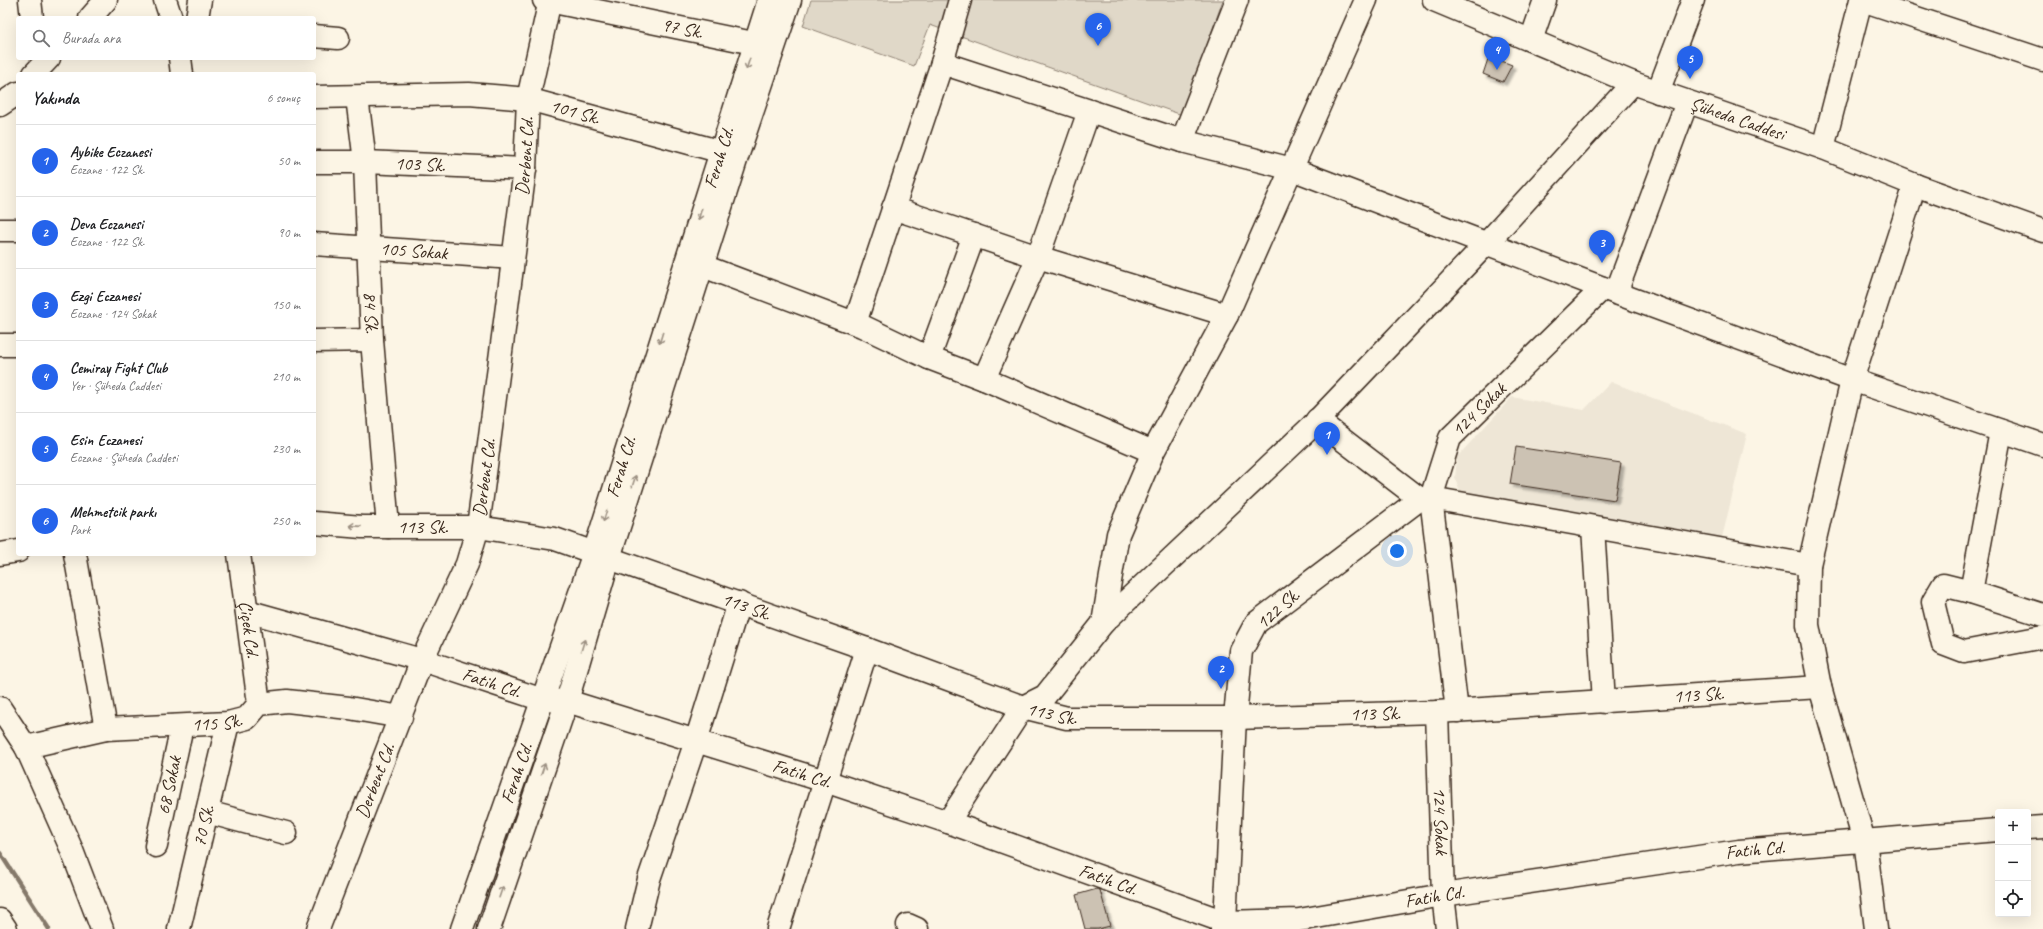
<!DOCTYPE html>
<html lang="tr">
<head>
<meta charset="utf-8">
<style>
  :root { --surface:#fff; --page:#f6f6f6; --text:#202124; --muted:#757577; --line:#e0e0e0; --accent:#2563eb }
  body { margin:0; font-family:Caveat,sans-serif; background:var(--page); color:var(--text) }
  .controls { position:absolute; right:12px; bottom:12px; display:grid; overflow:hidden; border-radius:4px; box-shadow:0 4px 16px #0002 }
  .controls button { width:36px; height:36px; display:grid; place-items:center; padding:0; border:0; border-bottom:1px solid var(--line); background:var(--surface); color:var(--text); font:20px sans-serif }
  .you { position:absolute; left:1397px; top:551px; width:14px; height:14px; margin:-10px; border:3px solid #fff; border-radius:50%; background:#1a73e8; box-shadow:0 0 0 6px #1a73e833 }
  .badge { display:grid; place-items:center; width:26px; height:26px; border-radius:50%; background:var(--accent); color:#fff; font-size:13px; font-weight:700 }
  .pin { position:absolute; translate:-50% -33px; filter:drop-shadow(0 1px 2px #0008) }
  .pin::after { content:''; position:absolute; top:21px; width:14px; height:12px; background:inherit; clip-path:polygon(0 0,100% 0,50% 100%) }
  .list { margin:0; padding:0; list-style:none }
  h2 { display:flex; justify-content:space-between; align-items:center; height:52px; margin:0; padding:0 16px; font-size:17px }
  h2 small { font-size:13px; font-weight:400; color:var(--muted) }
  .list li { display:grid; grid-template-columns:26px 1fr auto; gap:12px; align-items:center; box-sizing:border-box; height:72px; padding:0 16px; border-top:1px solid var(--line) }
  .list b { display:block; font-size:15px; white-space:nowrap }
  .list p { margin:0; font-size:13px; white-space:nowrap; color:var(--muted) }
  .list em { font-size:13px; font-style:normal; color:var(--muted) }
  .icon { flex:none; width:22px; height:22px; fill:none; stroke:currentColor; stroke-width:2; stroke-linecap:round; stroke-linejoin:round }
  .map { position:relative; flex:none; width:2043px; height:929px; overflow:hidden }
  .search { position:absolute; background:var(--surface); box-shadow:0 4px 16px #0002; left:16px; top:16px; width:300px; height:44px; display:flex; align-items:center; gap:10px; box-sizing:border-box; padding:0 14px; border-radius:4px; color:var(--muted); font-size:15px }
  .panel { position:absolute; background:var(--surface); box-shadow:0 4px 16px #0002; left:16px; top:72px; width:300px; height:484px; border-radius:4px }
  .map>svg:first-child { display:block }
  .built { fill:#eee6d6 }
  .green { fill:#e0d8c8; stroke:#8e8173 }
  .lines { fill:none; stroke-linecap:round; stroke-linejoin:round }
  .stream { stroke:#85796b; stroke-width:4.5 }
  .building { fill:#ccc2b3; stroke:#3b2a1e; filter:url(#shadow) }
  .minor-casing { stroke:#3b2a1e; stroke-width:25 }
  .major-casing { stroke:#3b2a1e; stroke-width:25 }
  .minor { stroke:#fcf5e5; stroke-width:22 }
  .major { stroke:#fcf5e5; stroke-width:22 }
  .oneway { stroke:#9c9082 }
  .labels { text-anchor:middle; dominant-baseline:central; stroke-width:3.5; stroke-linejoin:round; paint-order:stroke }
  .street-label { font-size:19px; fill:#3b2a1e; stroke:#fcf5e5 }
</style>
</head>
<body>
<div class="map">
<svg width="2043" height="929" viewBox="0 0 2043 929">
  <defs>
    <filter id="shadow"><feDropShadow dx="3.5" dy="3.5" stdDeviation="1" flood-color="#0004"/></filter>
  </defs>
  <rect width="100%" height="100%" fill="#fcf5e5"/>
  <filter id="ink" filterUnits="userSpaceOnUse"><feTurbulence type="fractalNoise" baseFrequency=".025" numOctaves="2"/><feDisplacementMap in="SourceGraphic" scale="8" xChannelSelector="R" yChannelSelector="G"/><feConvolveMatrix kernelMatrix="1 2 1 2 8 2 1 2 1" color-interpolation-filters="sRGB"/></filter>
  <g filter="url(#ink)">
    <path class="built" d="M1611,382L1747,434L1720,546L1463,499L1455,478L1457,457L1512,397L1584,410Z"/>
    <path class="green" d="M811,0H1223L1182,115L930,25L914,66L803,26Z"/>
    <g class="lines">
      <path class="stream" d="M0,853L49,929"/>
    </g>
    <g class="building">
      <path d="M1489,56L1512,65L1503,82L1483,74Z"/>
      <path d="M1516,447L1621,463L1615,500L1510,484Z"/>
      <path d="M1097,889L1100,890L1110,926L1098,929H1085L1076,895Z"/>
    </g>
    <g class="lines">
      <defs>
        <g id="minor">
          <path d="M30,0L32,18"/>
          <path d="M165,0L171,18"/>
          <path id="s1" d="M544,0L768,46"/>
          <path d="M1862,0L2043,60"/>
          <path d="M90,18L106,0"/>
          <path d="M197,18L200,0"/>
          <path d="M314,36L338,38"/>
          <path d="M1531,40L1545,0"/>
          <path d="M180,58L182,74"/>
          <path d="M942,63L1182,141L1292,169L1616,293L1852,380L2043,445"/>
          <path d="M34,74L49,58"/>
          <path d="M1658,92L1693,0"/>
          <path id="s2" d="M314,97L469,94L528,99L733,155"/>
          <path id="s3" d="M357,97L365,162L372,340L388,527"/>
          <path d="M0,105L18,93"/>
          <path d="M1182,141L1237,0"/>
          <path d="M1823,148L1861,0"/>
          <path id="s4" d="M314,162H365L525,169"/>
          <path d="M893,208L1038,257L1227,315"/>
          <path d="M0,230H18"/>
          <path id="s5" d="M314,244L513,258"/>
          <path d="M703,266L862,326L929,358L984,379L1153,452"/>
          <path d="M1616,293L1687,102"/>
          <path d="M855,323L942,63L960,0"/>
          <path d="M314,341L372,340"/>
          <path d="M0,345H18"/>
          <path d="M929,358L974,235"/>
          <path d="M984,379L1038,257L1089,111"/>
          <path d="M1317,420L1420,499"/>
          <path id="s6" d="M314,523L362,527H478L555,539L867,649L1023,707L1067,718H1235L1437,712L1820,687"/>
          <path d="M1593,527L1604,702"/>
          <path d="M0,554L18,551"/>
          <path d="M75,554L106,729"/>
          <path id="s7" d="M239,554L259,704"/>
          <path d="M1971,592L2001,431"/>
          <path id="s8" d="M247,611L422,660L543,700L567,701L825,781L948,822L1225,922L1299,920L1443,895L1739,851L1998,830"/>
          <path d="M2043,615L1971,592L1943,585L1933,602L1943,644L1964,652L2043,637"/>
          <path d="M1103,623L1118,534L1153,452L1227,315L1366,0"/>
          <path d="M0,708L26,747L71,848L102,929"/>
          <path id="s9" d="M1457,711L1431,498L1450,438L1603,288"/>
          <path id="s10" d="M1437,712L1443,895L1447,929"/>
          <path id="s11" d="M26,747L106,729L228,723L247,718L259,704L287,701L349,708L401,717"/>
          <path d="M207,812L286,833"/>
          <path d="M948,822L1023,707L1045,696L1103,623L1312,426L1486,244L1633,83"/>
          <path d="M2028,828L2043,827"/>
          <path id="s12" d="M156,846L182,726"/>
          <path d="M0,920L6,929"/>
          <path d="M908,925L917,929"/>
          <path id="s13" d="M179,929L228,723"/>
          <path id="s14" d="M318,929L422,660L467,564L478,527L525,169L528,99L550,0"/>
          <path id="s15" d="M462,929L594,553L769,0"/>
          <path d="M489,929L567,701L609,558L737,157L790,0"/>
          <path d="M637,929L649,879L696,741L739,603"/>
          <path d="M778,929L867,649"/>
          <path d="M1222,929L1225,922L1235,718L1241,651L1256,623L1420,499L1431,498L1809,565"/>
          <path d="M1876,929L1866,848L1820,687L1808,625L1809,565L1852,380L1915,185"/>
        </g>
        <g id="major">
          <path id="s16" d="M1434,0L1633,83L1823,148L1915,185L2043,231"/>
        </g>
      </defs>
      <use href="#minor" class="minor-casing"/>
      <use href="#major" class="major-casing"/>
      <use href="#minor" class="minor"/>
      <use href="#major" class="major"/>
    </g>
    <defs><path id="oneway-shaft" d="M-6 0H5M1.5-3L5.5 0L1.5 3" fill="none" stroke-width="1.6" stroke-linecap="round" stroke-linejoin="round"/></defs>
    <g class="oneway">
      <use href="#oneway-shaft" transform="translate(748 64) rotate(108)"/>
      <use href="#oneway-shaft" transform="translate(700 214) rotate(107)"/>
      <use href="#oneway-shaft" transform="translate(661 338) rotate(107)"/>
      <use href="#oneway-shaft" transform="translate(634 481) rotate(-72)"/>
      <use href="#oneway-shaft" transform="translate(605 516) rotate(107)"/>
      <use href="#oneway-shaft" transform="translate(355 526) rotate(-176)"/>
      <use href="#oneway-shaft" transform="translate(583 645) rotate(-73)"/>
      <use href="#oneway-shaft" transform="translate(543 769) rotate(-71)"/>
      <use href="#oneway-shaft" transform="translate(501 892) rotate(-71)"/>
    </g>
  </g>
  <g class="labels">
    <g class="street-label">
      <text stroke="none"><textPath href="#s1" startOffset="141">97 Sk.</textPath></text>
      <text stroke="none"><textPath href="#s2" startOffset="263">101 Sk.</textPath></text>
      <text stroke="none"><textPath href="#s16" startOffset="326">Şüheda Caddesi</textPath></text>
      <text stroke="none"><textPath href="#s14" startOffset="807">Derbent Cd.</textPath></text>
      <text stroke="none"><textPath href="#s15" startOffset="813">Ferah Cd.</textPath></text>
      <text stroke="none"><textPath href="#s4" startOffset="106">103 Sk.</textPath></text>
      <text stroke="none"><textPath href="#s5" startOffset="100">105 Sokak</textPath></text>
      <text stroke="none"><textPath href="#s3" startOffset="216">84 Sk.</textPath></text>
      <text stroke="none"><textPath href="#s9" startOffset="318">124 Sokak</textPath></text>
      <text stroke="none"><textPath href="#s15" startOffset="489">Ferah Cd.</textPath></text>
      <text stroke="none"><textPath href="#s14" startOffset="483">Derbent Cd.</textPath></text>
      <text stroke="none"><textPath href="#s6" startOffset="109">113 Sk.</textPath></text>
      <text stroke="none"><textPath href="#s6" startOffset="445">113 Sk.</textPath></text>
      <text transform="translate(1278 609) rotate(-41)">122 Sk.</text>
      <text stroke="none"><textPath href="#s7" startOffset="76">Çiçek Cd.</textPath></text>
      <text stroke="none"><textPath href="#s8" startOffset="255">Fatih Cd.</textPath></text>
      <text stroke="none"><textPath href="#s6" startOffset="1417">113 Sk.</textPath></text>
      <text stroke="none"><textPath href="#s6" startOffset="769">113 Sk.</textPath></text>
      <text stroke="none"><textPath href="#s6" startOffset="1093">113 Sk.</textPath></text>
      <text stroke="none"><textPath href="#s11" startOffset="193">115 Sk.</textPath></text>
      <text stroke="none"><textPath href="#s15" startOffset="165">Ferah Cd.</textPath></text>
      <text stroke="none"><textPath href="#s8" startOffset="579">Fatih Cd.</textPath></text>
      <text stroke="none"><textPath href="#s14" startOffset="159">Derbent Cd.</textPath></text>
      <text stroke="none"><textPath href="#s12" startOffset="62">68 Sokak</textPath></text>
      <text stroke="none"><textPath href="#s10" startOffset="109">124 Sokak</textPath></text>
      <text stroke="none"><textPath href="#s13" startOffset="106">70 Sk.</textPath></text>
      <text stroke="none"><textPath href="#s8" startOffset="1563">Fatih Cd.</textPath></text>
      <text stroke="none"><textPath href="#s8" startOffset="903">Fatih Cd.</textPath></text>
      <text stroke="none"><textPath href="#s8" startOffset="1239">Fatih Cd.</textPath></text>
    </g>
  </g>
</svg>
<div class="controls">
<button>+</button>
<button>−</button>
<button><svg class="icon" aria-label="locate" viewBox="0 0 24 24"><circle cx="12" cy="12" r="6"/><path d="M12 2v4M12 18v4M2 12h4M18 12h4"/></svg></button>
</div>
<div class="you"></div>
<div class="pin badge" style="left:1327px;top:455px">1</div>
<div class="pin badge" style="left:1221px;top:689px">2</div>
<div class="pin badge" style="left:1602px;top:263px">3</div>
<div class="pin badge" style="left:1497px;top:70px">4</div>
<div class="pin badge" style="left:1690px;top:79px">5</div>
<div class="pin badge" style="left:1098px;top:46px">6</div>
<div class="search"><svg class="icon" aria-label="search" viewBox="0 0 24 24"><circle cx="10" cy="10" r="6"/><path d="M15 15l6 6"/></svg>Burada ara</div>
<section class="panel">
<h2>Yakında<small>6 sonuç</small></h2>
<ul class="list">
<li><span class="badge">1</span><div><b>Aybike Eczanesi</b><p>Eczane · 122 Sk.</p></div><em>50 m</em></li>
<li><span class="badge">2</span><div><b>Deva Eczanesi</b><p>Eczane · 122 Sk.</p></div><em>90 m</em></li>
<li><span class="badge">3</span><div><b>Ezgi Eczanesi</b><p>Eczane · 124 Sokak</p></div><em>150 m</em></li>
<li><span class="badge">4</span><div><b>Cemiray Fight Club</b><p>Yer · Şüheda Caddesi</p></div><em>210 m</em></li>
<li><span class="badge">5</span><div><b>Esin Eczanesi</b><p>Eczane · Şüheda Caddesi</p></div><em>230 m</em></li>
<li><span class="badge">6</span><div><b>Mehmetcik parkı</b><p>Park</p></div><em>250 m</em></li>
</ul>
</section>
</div>
</body>
</html>
